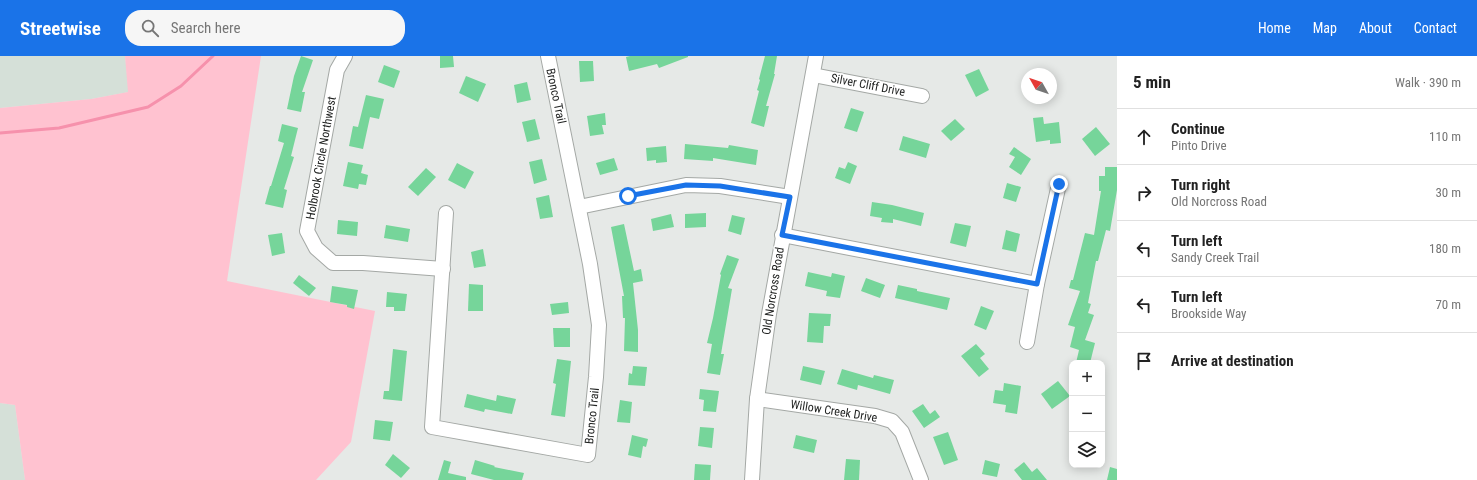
<!DOCTYPE html>
<html lang="en">
<head>
<meta charset="utf-8">
<style>
  :root { --surface:#fff; --page:#f6f6f6; --text:#222; --muted:#767676; --line:#e0e0e0; --accent:#1a73e8 }
  body { margin:0; font-family:"Roboto Condensed",sans-serif; background:var(--page); color:var(--text) }
  .controls { position:absolute; right:12px; bottom:12px; display:grid; overflow:hidden; border-radius:8px; box-shadow:0 2px 10px #0003 }
  .controls button { width:36px; height:36px; display:grid; place-items:center; padding:0; border:0; border-bottom:1px solid var(--line); background:var(--surface); color:var(--text); font:20px sans-serif }
  .compass { position:absolute; left:1021px; top:12px; width:36px; height:36px; border-radius:50%; background:var(--surface); box-shadow:0 2px 10px #0003; rotate:310deg }
  .stop { position:absolute; width:12px; height:12px; margin:-9px; border:3px solid #1a73e8; border-radius:50%; background:#fff }
  .stop.end { background:#1a73e8; border-color:#fff; box-shadow:0 1px 4px #0008 }
  .list { margin:0; padding:0; list-style:none }
  h2 { display:flex; justify-content:space-between; align-items:center; height:52px; margin:0; padding:0 16px; font-size:17px }
  h2 small { font-size:13px; font-weight:400; color:var(--muted) }
  .list li { display:grid; grid-template-columns:26px 1fr auto; gap:12px; align-items:center; box-sizing:border-box; height:56px; padding:0 16px; border-top:1px solid var(--line) }
  .list b { display:block; font-size:15px; white-space:nowrap }
  .list p { margin:0; font-size:13px; white-space:nowrap; color:var(--muted) }
  .list em { font-size:13px; font-style:normal; color:var(--muted) }
  .icon { flex:none; width:22px; height:22px; fill:none; stroke:currentColor; stroke-width:2; stroke-linecap:round; stroke-linejoin:round }
  .map { position:relative; flex:none; width:1117px; height:424px; overflow:hidden }
  header { display:flex; align-items:center; gap:24px; box-sizing:border-box; height:56px; padding:0 20px; background:var(--accent); color:#fff }
  header strong { font-size:19px }
  nav { display:flex; gap:22px; margin-inline-start:auto; font-size:14px }
  .search { width:280px; height:36px; background:var(--page); display:flex; align-items:center; gap:10px; box-sizing:border-box; padding:0 14px; border-radius:16px; color:var(--muted); font-size:15px }
  main { display:flex }
  aside { flex:1; background:var(--surface) }
  .map>svg:first-child { display:block }
  .built { fill:#d5e0d8 }
  .green { fill:#ffc2d0 }
  .lines { fill:none; stroke-linecap:round; stroke-linejoin:round }
  .stream { stroke:#f691ac; stroke-width:3 }
  .building { fill:#76d59a }
  .minor-casing { stroke:#a4a8a5; stroke-width:16 }
  .minor { stroke:#fff; stroke-width:14 }
  .route { stroke:#1a73e8; stroke-width:5 }
  .labels { text-anchor:middle; dominant-baseline:central; stroke-width:3; stroke-linejoin:round; paint-order:stroke }
  .street-label { font-size:12px; fill:#212322; stroke:#fff }
</style>
</head>
<body>
<header>
<strong>Streetwise</strong>
<div class="search"><svg class="icon" aria-label="search" viewBox="0 0 24 24"><circle cx="10" cy="10" r="6"/><path d="M15 15l6 6"/></svg>Search here</div>
<nav><a>Home</a><a>Map</a><a>About</a><a>Contact</a></nav>
</header>
<main>
<div class="map">
<svg width="1117" height="424" viewBox="0 0 1117 424">
  <rect width="100%" height="100%" fill="#e6e9e7"/>
  <g class="built">
    <path d="M0,0H125L129,36L91,43L0,52Z"/>
    <path d="M0,347L15,349L25,424H0Z"/>
  </g>
  <path class="green" d="M125,0H261L227,225L375,255L351,386L316,424H25L15,349L0,347V52L91,43L128,36Z"/>
  <g class="lines">
    <path class="stream" d="M0,77L59,72L148,51L181,30L213,0"/>
  </g>
  <g class="building">
    <path d="M301,0L313,4L302,36H305L301,56L287,53L294,20Z"/>
    <path d="M440,0H453L454,11L440,12Z"/>
    <path d="M630,0H688V1L659,12L657,8L629,15L626,1Z"/>
    <path d="M765,0H777L774,18H775L766,50H769L764,71L751,67L759,35L757,34L760,24L759,23Z"/>
    <path d="M579,5H593L594,25L580,26Z"/>
    <path d="M384,9L400,15L394,32L378,26Z"/>
    <path d="M979,13L989,34L976,41L965,19Z"/>
    <path d="M466,20L486,28L478,46L459,37Z"/>
    <path d="M527,26L531,44L517,47L514,29Z"/>
    <path d="M366,39L384,43L379,63L370,61L363,93L349,90L353,70L358,71Z"/>
    <path d="M851,52L864,56L857,76L844,72Z"/>
    <path d="M605,57L606,69H602L604,78L590,80L587,60Z"/>
    <path d="M1043,61L1044,68L1059,66L1061,87L1050,88V84L1036,86L1033,62Z"/>
    <path d="M535,63L540,83L527,86L522,66Z"/>
    <path d="M955,63L965,73L951,85L941,75Z"/>
    <path d="M282,68L298,72L291,100L294,101L284,133L287,134L283,152L265,148L270,130H271L284,87L278,85Z"/>
    <path d="M1096,71L1110,88L1095,100L1082,83Z"/>
    <path d="M903,80L930,88L926,102L899,94Z"/>
    <path d="M685,88L728,92L729,89L758,94L756,109L713,102V105L684,103Z"/>
    <path d="M666,90L667,106L656,107V104L647,105L646,92Z"/>
    <path d="M1014,91L1031,103L1021,119L1009,111L1015,101L1009,98Z"/>
    <path d="M614,102L618,114L600,119L596,107Z"/>
    <path d="M542,103L547,124L534,128L529,106Z"/>
    <path d="M348,106L363,109L361,117L368,119L366,129L359,128L358,133L343,130Z"/>
    <path d="M848,106L857,110L850,128L835,122L839,111L845,113Z"/>
    <path d="M457,107L474,116L465,133L448,124Z"/>
    <path d="M1105,111H1117V134L1110,175L1106,174L1098,205H1096L1088,247L1091,248L1088,257L1094,259L1085,284L1095,287L1090,307H1076L1079,294L1070,291L1075,271L1068,269L1080,235L1069,232L1071,224H1073L1085,177L1094,179L1101,135H1099V120H1105Z"/>
    <path d="M426,112L436,121L418,140L408,131Z"/>
    <path d="M1007,127L1021,131L1016,146L1003,142Z"/>
    <path d="M549,139L553,161L540,163L536,142Z"/>
    <path d="M872,146L892,149L924,157L921,170L893,163V167L881,166L882,162L870,160Z"/>
    <path d="M706,157V171L685,172V158Z"/>
    <path d="M671,158L674,171L653,175L651,163Z"/>
    <path d="M732,159L745,162L741,179L728,175Z"/>
    <path d="M338,164L358,166L357,180L337,178Z"/>
    <path d="M955,167L971,170L966,191L950,187Z"/>
    <path d="M624,168L634,215L641,213L643,225L633,227L638,274V296L624,295L625,262H623L622,240H624L611,171Z"/>
    <path d="M386,169L410,173L408,186L384,182Z"/>
    <path d="M1006,174L1020,178L1016,196L1002,193Z"/>
    <path d="M282,177L285,197L272,200L268,179Z"/>
    <path d="M483,193L486,210L474,212L471,196Z"/>
    <path d="M727,199L739,203L728,232L732,233L721,298H724L720,319L707,317L712,288L707,287L713,262L721,219L720,218Z"/>
    <path d="M808,216L831,221L832,217L845,220L840,242L826,240L827,235L805,230Z"/>
    <path d="M299,219L316,232L309,240L293,227Z"/>
    <path d="M866,222L885,229L880,242L861,235Z"/>
    <path d="M469,228L483,229V255H468Z"/>
    <path d="M898,229L917,233V235L950,242L947,254L895,242Z"/>
    <path d="M332,230L358,234L354,253L347,251V249L330,246Z"/>
    <path d="M387,236L407,238L405,255H394V251H386Z"/>
    <path d="M568,246L569,257L552,259L550,248Z"/>
    <path d="M981,250L994,255L986,274L974,269Z"/>
    <path d="M809,257L831,258L830,270H824L823,287L807,286Z"/>
    <path d="M553,272H570V291H554Z"/>
    <path d="M976,288L985,298L980,302L989,313L979,321L961,300Z"/>
    <path d="M393,293L407,295L402,345L383,343L384,335H389Z"/>
    <path d="M557,303L571,305L565,361L551,359L556,328L553,327Z"/>
    <path d="M633,310L647,311L645,330L628,329L629,317L632,318Z"/>
    <path d="M803,310L825,315L821,329L800,324Z"/>
    <path d="M842,313L873,322L874,319L894,324L890,338L858,329L857,334L837,328Z"/>
    <path d="M1058,325L1070,340L1052,353L1041,338Z"/>
    <path d="M1004,327L1021,330L1017,358L1005,356L1006,349L993,347L995,334L1003,335Z"/>
    <path d="M700,333L719,335L716,356L703,355L704,344L699,343Z"/>
    <path d="M467,338L496,345L497,339L516,343L512,358L485,353L484,356L464,351Z"/>
    <path d="M620,344L632,346L630,367L617,366Z"/>
    <path d="M923,348L930,358L935,354L940,361L924,372L912,355Z"/>
    <path d="M375,364L393,366L390,385L373,383Z"/>
    <path d="M700,371L714,372L712,392L698,390Z"/>
    <path d="M948,376L958,404L944,409L933,381Z"/>
    <path d="M632,379L648,383L646,391L643,390L641,402L628,399Z"/>
    <path d="M796,379L817,384L814,397L793,392Z"/>
    <path d="M393,398L410,412L401,422L385,409Z"/>
    <path d="M846,403L860,404L859,424H844Z"/>
    <path d="M444,404L451,406L448,417L466,421V424H438Z"/>
    <path d="M475,404L495,410L494,411L524,417L522,424H494L471,418Z"/>
    <path d="M985,404L1000,408L997,421L982,418Z"/>
    <path d="M1024,406L1032,416L1037,412L1047,424H1022L1014,414Z"/>
    <path d="M695,408L711,409L710,424H694Z"/>
    <path d="M1110,411L1117,413V424H1107Z"/>
  </g>
  <g class="lines">
    <defs>
      <g id="minor">
        <path d="M345,0L337,14L307,175L316,192L333,207H363L443,213"/>
        <path d="M813,19L922,40"/>
        <path d="M579,151L686,129L720,130L790,141"/>
        <path d="M446,157L432,371L588,399L596,321L599,269L590,208L548,0"/>
        <path d="M782,179L1037,228"/>
        <path d="M1027,286L1037,228L1059,128"/>
        <path d="M757,343L875,360L892,365L902,376L921,424"/>
        <path d="M752,424L757,343L769,258L816,0"/>
      </g>
    </defs>
    <use href="#minor" class="minor-casing"/>
    <use href="#minor" class="minor"/>
  </g>
  <g class="lines">
    <path class="route" d="M628,140L686,129L720,130L790,141L782,179L1037,228L1059,128"/>
  </g>
  <g class="labels">
    <g class="street-label">
      <text transform="translate(868 29) rotate(11)">Silver Cliff Drive</text>
      <text transform="translate(556 40) rotate(78)">Bronco Trail</text>
      <text transform="translate(321 102) rotate(-80)">Holbrook Circle Northwest</text>
      <text transform="translate(773 235) rotate(-81)">Old Norcross Road</text>
      <text transform="translate(834 355) rotate(9)">Willow Creek Drive</text>
      <text transform="translate(592 360) rotate(-84)">Bronco Trail</text>
    </g>
  </g>
</svg>
<div class="controls">
<button>+</button>
<button>−</button>
<button><svg class="icon" aria-label="layers" viewBox="0 0 24 24"><path d="M12 4l9 5-9 5-9-5zM3 14l9 5 9-5"/></svg></button>
</div>
<svg class="compass" viewBox="-18 -18 36 36"><path d="M0-13l5 13h-10z" fill="#e53935"/><path d="M0 13l5-13h-10z" fill="#767676"/></svg>
<div class="stop" style="left:628px;top:140px"></div>
<div class="stop end" style="left:1059px;top:128px"></div>
</div>
<aside>
<h2>5 min<small>Walk · 390 m</small></h2>
<ul class="list">
<li><svg class="icon" aria-label="ahead" viewBox="0 0 24 24"><path d="M12 20V5M6 11l6-6 6 6"/></svg><div><b>Continue</b><p>Pinto Drive</p></div><em>110 m</em></li>
<li><svg class="icon" aria-label="right" viewBox="0 0 24 24"><path d="M7 20v-9h11M14 6l5 5-5 5"/></svg><div><b>Turn right</b><p>Old Norcross Road</p></div><em>30 m</em></li>
<li><svg class="icon" aria-label="left" viewBox="0 0 24 24"><path d="M17 20v-9H6M10 6l-5 5 5 5"/></svg><div><b>Turn left</b><p>Sandy Creek Trail</p></div><em>180 m</em></li>
<li><svg class="icon" aria-label="left" viewBox="0 0 24 24"><path d="M17 20v-9H6M10 6l-5 5 5 5"/></svg><div><b>Turn left</b><p>Brookside Way</p></div><em>70 m</em></li>
<li><svg class="icon" aria-label="arrive" viewBox="0 0 24 24"><path d="M6 21V4h12l-3 4 3 4H6"/></svg><div><b>Arrive at destination</b></div></li>
</ul>
</aside>
</main>
</body>
</html>
